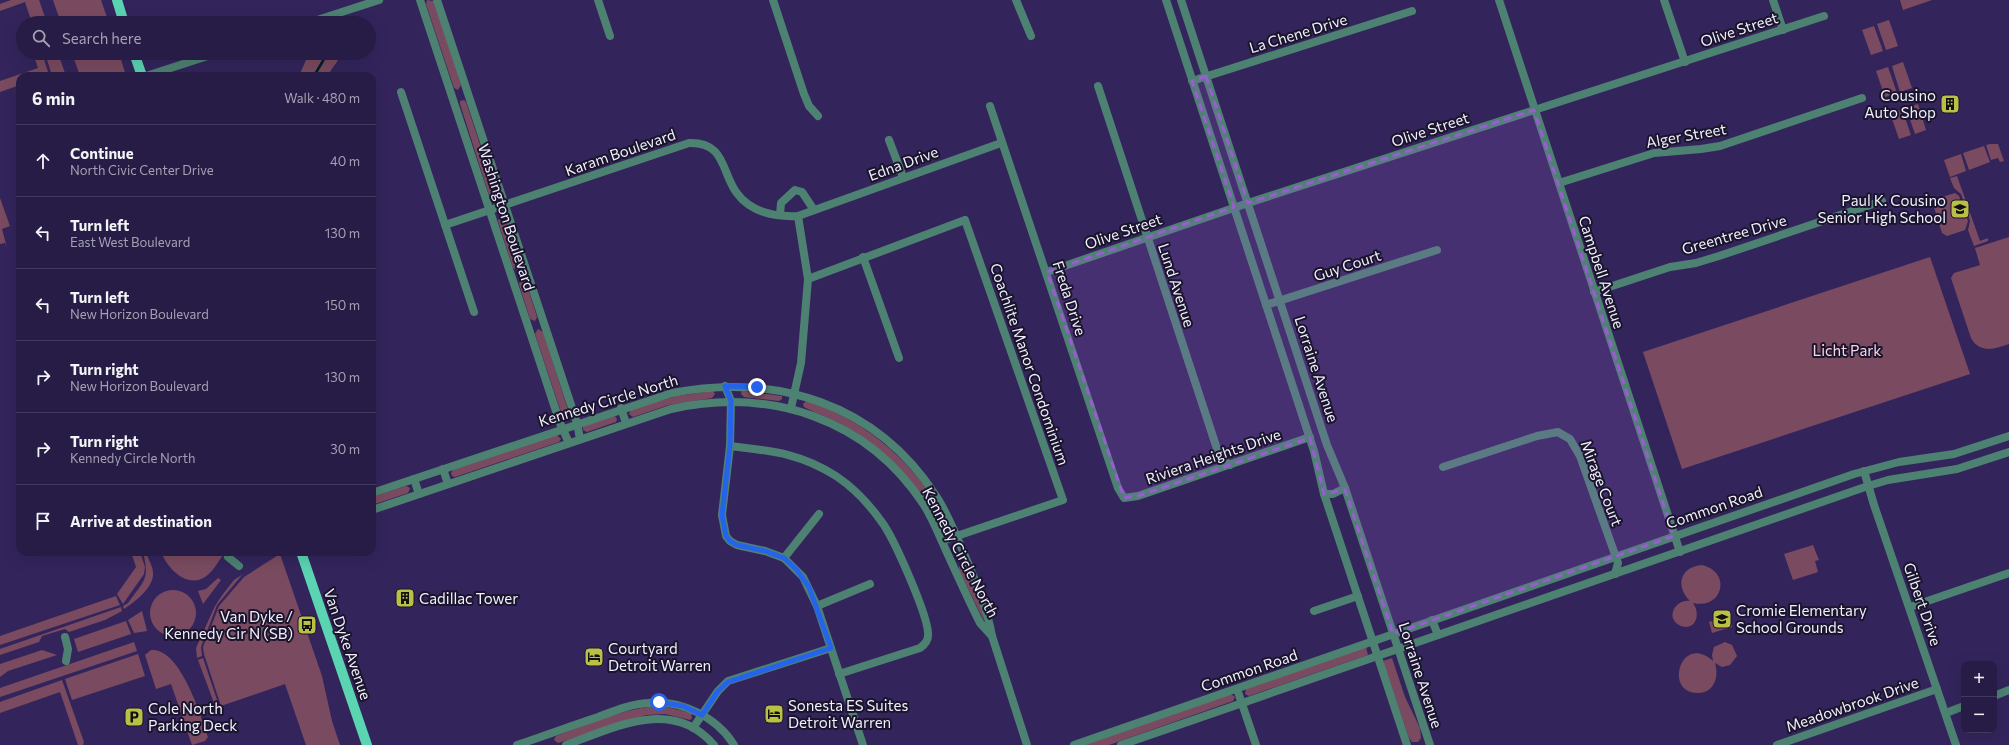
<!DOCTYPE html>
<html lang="en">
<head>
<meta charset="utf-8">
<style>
  :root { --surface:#261c45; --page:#322950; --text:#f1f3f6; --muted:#a4a1b3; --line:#423a5e }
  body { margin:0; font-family:Commissioner,sans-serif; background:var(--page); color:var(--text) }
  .controls { position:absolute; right:12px; bottom:12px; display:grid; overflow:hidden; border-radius:8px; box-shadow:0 4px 16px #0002 }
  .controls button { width:36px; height:36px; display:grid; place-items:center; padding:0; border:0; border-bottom:1px solid var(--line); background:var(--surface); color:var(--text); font:20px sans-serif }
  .stop { position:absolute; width:12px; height:12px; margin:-9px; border:3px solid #2563eb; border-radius:50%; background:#fff }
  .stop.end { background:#2563eb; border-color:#fff; box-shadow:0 1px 4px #0008 }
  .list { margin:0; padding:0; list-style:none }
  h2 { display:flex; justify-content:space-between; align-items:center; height:52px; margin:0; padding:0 16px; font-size:17px }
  h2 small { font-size:13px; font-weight:400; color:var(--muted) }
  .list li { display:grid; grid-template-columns:26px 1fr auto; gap:12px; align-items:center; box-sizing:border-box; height:72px; padding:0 16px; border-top:1px solid var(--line) }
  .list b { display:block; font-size:15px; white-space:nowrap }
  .list p { margin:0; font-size:13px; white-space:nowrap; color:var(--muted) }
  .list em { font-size:13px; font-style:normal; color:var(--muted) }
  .icon { flex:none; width:22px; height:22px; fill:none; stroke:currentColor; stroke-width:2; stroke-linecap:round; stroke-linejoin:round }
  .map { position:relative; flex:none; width:2009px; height:745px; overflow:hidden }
  .search { position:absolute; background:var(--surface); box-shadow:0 4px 16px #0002; left:16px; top:16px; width:360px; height:44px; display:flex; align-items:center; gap:10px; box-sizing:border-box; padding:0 14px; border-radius:22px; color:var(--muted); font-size:15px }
  .panel { position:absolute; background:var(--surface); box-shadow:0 4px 16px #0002; left:16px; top:72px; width:360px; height:484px; border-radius:12px }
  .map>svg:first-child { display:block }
  .green { fill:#7a4b60 }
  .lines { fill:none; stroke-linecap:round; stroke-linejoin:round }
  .stream { stroke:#001f2e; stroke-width:2.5 }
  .minor { stroke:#4d8272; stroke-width:8 }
  .major { stroke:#5bd4b1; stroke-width:10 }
  .route { stroke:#2563eb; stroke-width:5 }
  .marked { fill:#985dce; fill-opacity:0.2; stroke:#985dce; stroke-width:3; stroke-dasharray:8 5; stroke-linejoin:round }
  .labels { text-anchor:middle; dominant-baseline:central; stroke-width:4; stroke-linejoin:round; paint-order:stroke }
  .street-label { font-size:15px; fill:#f1effd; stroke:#1a142c }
  .poi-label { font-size:15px; fill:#f1effd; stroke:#1a142c; text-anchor:start }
  .park-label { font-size:15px; fill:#fad6e5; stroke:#1a142c }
</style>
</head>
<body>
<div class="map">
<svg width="2009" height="745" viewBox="0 0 2009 745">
  <rect width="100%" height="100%" fill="#33255c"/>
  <g class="green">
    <path d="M11,0H39L47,23H32L25,2L0,11V4Z"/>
    <path d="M53,0H101L109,23H61Z"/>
    <path d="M427,0L434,1L461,85L458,90L454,88L426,4Z"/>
    <path d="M1900,0H1932L1903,10Z"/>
    <path d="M1889,20L1898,46L1886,50L1877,24Z"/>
    <path d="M1874,26L1883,51L1871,55L1862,30Z"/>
    <path d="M33,53H42L49,75L20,76V85L0,92V81L38,68Z"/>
    <path d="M45,53H58L66,76H52Z"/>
    <path d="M72,53H119L126,76H80Z"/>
    <path d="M306,53H343L327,76H299L306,60Z"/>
    <path d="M1903,62L1912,88L1900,92L1892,66Z"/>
    <path d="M1888,67L1897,93L1885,97L1876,71Z"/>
    <path d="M464,100L466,102L497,196L495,200L490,198L460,104V101Z"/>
    <path d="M1918,104L1926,130L1915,134L1906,108Z"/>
    <path d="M1902,109L1911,135L1899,139L1890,113Z"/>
    <path d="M1990,144H1998L2004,161L2000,162L1998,158L1991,160L1986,145Z"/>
    <path d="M1984,146L1990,162L1969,170L1963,153Z"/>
    <path d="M1961,154L1966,171L1950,177L1944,160Z"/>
    <path d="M1957,176L1980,241L1988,238V241L1974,246L1968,230L1970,221L1961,194L1954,188L1950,178Z"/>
    <path d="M1955,193L1959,196L1968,221L1965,230L1947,236L1942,233L1933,204L1936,199Z"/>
    <path d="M0,198L10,226L2,229L7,248L5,243L0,244Z"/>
    <path d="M502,216L505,218L521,265L518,270L513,268L498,221L499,218Z"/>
    <path d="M2009,237V344C1995,349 1980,354 1971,338L1951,278L1954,273L1980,265L1975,248Z"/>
    <path d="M1930,257L1970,374L1682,469L1643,352Z"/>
    <path d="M521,279L526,282L537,317L535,321L530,319L519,284Z"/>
    <path d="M538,329L543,332L568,410L566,414L561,412L535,334Z"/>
    <path d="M713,391L715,394L712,398L669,405L633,417L629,414L631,409L677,396Z"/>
    <path d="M742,391L782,396V399L779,401L744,397L741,394Z"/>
    <path d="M806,401C861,418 908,457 938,506C942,513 950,523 948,531L942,530C921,485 886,449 843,425C831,418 817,414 804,407L803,404Z"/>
    <path d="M615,416L617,419L616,422L587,432L583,430V426Z"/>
    <path d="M557,435L561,439L559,442L455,477L452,476L451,473L453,470Z"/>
    <path d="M406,486L410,488L408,493L372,505V497Z"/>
    <path d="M1813,545L1819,560L1815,561L1818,572L1793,580L1784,554Z"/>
    <path d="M131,552H140L145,567L144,574L123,604L117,594L136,567Z"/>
    <path d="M143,552H146C148,559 153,566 153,573C154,587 135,602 124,609L123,606L128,603C144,580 150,581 143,552Z"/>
    <path d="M161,552L172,553L225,552C219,560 214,571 205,577C187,589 167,568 161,552Z"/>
    <path d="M277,552L242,575L217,605L201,647L202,656L197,658L196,648L215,606L223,594L234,580Z"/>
    <path d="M280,554L322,676L332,721L340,745H306L285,684L221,706L204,654L203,647L219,606L244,577Z"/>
    <path d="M962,565C969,570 985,613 984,621L959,570V566Z"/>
    <path d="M1702,565C1732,572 1723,610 1693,603C1702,615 1694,633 1679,625C1665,617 1676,599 1690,601C1675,586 1680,567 1702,565Z"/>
    <path d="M218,578L221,580L203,604L198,591L206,589Z"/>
    <circle cx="173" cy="613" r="23"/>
    <path d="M116,596L120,605L0,645V636Z"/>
    <path d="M121,607L122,611L105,620L69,632L65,629L42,636L39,642L0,655V649Z"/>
    <path d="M142,611L147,631L134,633L128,620Z"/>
    <path d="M1728,615L1732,627L1712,633L1709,622Z"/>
    <path d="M126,621L131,634L78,652L74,639Z"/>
    <path d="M134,642L137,651L0,697V688Z"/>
    <path d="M1725,642L1732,645L1737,656L1730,665L1722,667L1715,663C1719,676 1715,692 1699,693C1663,695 1680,632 1713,661L1712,655L1714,647Z"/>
    <path d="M1366,647L1368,655L1249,696L1245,694L1246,689Z"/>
    <path d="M42,650L57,655L8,671L0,677V664Z"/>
    <path d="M151,650C180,647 201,716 208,737L205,741L192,745L171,684L156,689L145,655Z"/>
    <path d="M138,654L145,676L72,700L65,679Z"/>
    <path d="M203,658L219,706L214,703L198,660Z"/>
    <path d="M1392,658L1405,697L1420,728L1421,738L1418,742H1412L1409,738L1384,664L1383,661Z"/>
    <path d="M62,680L84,742L83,745H78L60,692L0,713V702Z"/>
    <path d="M1231,694L1235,697L1233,701L1109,745H1085Z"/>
    <path d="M662,706L691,713L692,718L690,720L665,714L646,715L558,743L554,740L556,736C590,724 625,707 662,706Z"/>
  </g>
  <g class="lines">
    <path class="stream" d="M314,76L327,54"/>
    <g class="minor">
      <path d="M420,0L560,423L569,443"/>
      <path d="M437,0L577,423L580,439"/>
      <path d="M598,0L610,36"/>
      <path d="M773,0L804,94L809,106L818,116"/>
      <path d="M1016,0L1031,36"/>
      <path d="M1166,0L1314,451L1324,494L1407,745"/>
      <path d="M1181,0L1327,445L1345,488L1430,745"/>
      <path d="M1499,0L1680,552"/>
      <path d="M1664,0L1685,62"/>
      <path d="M1773,0L1783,30"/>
      <path d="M308,23L379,0"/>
      <path d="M146,76L217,53"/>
      <path d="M1192,81L1412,11"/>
      <path d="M1098,86L1220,458L1230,465"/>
      <path d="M401,92L474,312"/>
      <path d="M990,106L1118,488L1124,498L1138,496L1310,437"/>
      <path d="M889,140L903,177"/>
      <path d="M1559,183L1654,153L1701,149L1720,146L1862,98"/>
      <path d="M780,215L781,203L795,190L802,192L814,210"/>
      <path d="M445,225L689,143C725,142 721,170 736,192C750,212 775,217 798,216L1001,143"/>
      <path d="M863,257L899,358"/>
      <path d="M1047,272L1248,203L1824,16"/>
      <path d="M808,279L965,220L1063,500L942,541"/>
      <path d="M1594,292L1670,267L1696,263L1719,256L1882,201"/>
      <path d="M1266,305L1437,250"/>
      <path d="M725,386L731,401L730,446L722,515L726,536L730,541L737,545L765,551L784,558L803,577L817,606L863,745"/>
      <path d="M621,408L626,423"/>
      <path d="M791,408L801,363L808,279L798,216"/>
      <path d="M730,446C772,451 800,453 836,476C854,488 869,504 881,521C893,536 930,619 928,636C928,641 924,645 920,648L839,674"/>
      <path d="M1443,467L1537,436L1558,432L1563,435L1570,439L1580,456L1618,563L1615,574"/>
      <path d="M443,469L448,484"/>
      <path d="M1864,471L1874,505L1956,745"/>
      <path d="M414,479L419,494"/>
      <path d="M372,493L672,393C776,373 876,403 936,496C948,514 956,535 965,556C976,582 987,608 992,636L1027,745"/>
      <path d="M1324,494H1333L1345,488"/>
      <path d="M372,510L671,409C770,387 867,418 924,505C934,521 941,540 949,557C959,579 969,601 980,623L992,636"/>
      <path d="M228,557L239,566"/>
      <path d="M784,558L819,514"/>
      <path d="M817,606L870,584"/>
      <path d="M1910,607L2009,573"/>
      <path d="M1314,611L1358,596"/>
      <path d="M1432,620L1438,635"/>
      <path d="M65,637L68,649L66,661"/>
      <path d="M1237,689L1256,745"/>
      <path d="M1994,696L2009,690"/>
      <path d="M1946,713L1964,706"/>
      <path d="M693,728L718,691L728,681L831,648"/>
      <path d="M517,745C544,736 571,726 598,717C614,711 631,704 648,703C680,699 717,717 734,745"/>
      <path d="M566,745C614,728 672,696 714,745"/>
      <path d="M1074,745L1854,474L1899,462L1954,454L2009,436"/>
      <path d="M1121,745L1868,486L1888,480L1957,469L2009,452"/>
      <path d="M1777,745L1937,689"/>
    </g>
    <g class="major">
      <path d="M117,0L124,23"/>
      <path d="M134,53L142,76"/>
      <path d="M301,552L367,745"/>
    </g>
  </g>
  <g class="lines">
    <path class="route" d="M659,702L683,706L702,715L718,691L728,682L831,648L809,587L796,569L784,558L765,551L737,545L730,541L726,536L722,515L730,446L731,401L725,386L757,387"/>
  </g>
  <path class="marked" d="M1206,76L1248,203L1534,110L1674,536L1393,634L1345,490L1324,494L1310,438L1138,496L1124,498L1047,272L1234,207L1192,81Z"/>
  <defs>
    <symbol id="building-square" viewBox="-11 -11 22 22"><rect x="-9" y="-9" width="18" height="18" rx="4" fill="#bac045" stroke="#1a142c"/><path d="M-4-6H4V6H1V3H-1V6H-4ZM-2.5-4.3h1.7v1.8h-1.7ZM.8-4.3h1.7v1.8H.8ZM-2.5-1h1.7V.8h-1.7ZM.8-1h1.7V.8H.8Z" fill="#111"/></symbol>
    <symbol id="school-square" viewBox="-11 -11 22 22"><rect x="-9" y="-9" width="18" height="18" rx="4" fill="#bac045" stroke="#1a142c"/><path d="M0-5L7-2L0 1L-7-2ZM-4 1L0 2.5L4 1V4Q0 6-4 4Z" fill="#111"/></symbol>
    <symbol id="bus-square" viewBox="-11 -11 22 22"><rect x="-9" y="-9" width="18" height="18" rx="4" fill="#bac045" stroke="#1a142c"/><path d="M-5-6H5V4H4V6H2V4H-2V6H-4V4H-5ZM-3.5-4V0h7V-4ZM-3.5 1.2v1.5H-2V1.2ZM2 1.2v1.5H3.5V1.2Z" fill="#111"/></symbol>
    <symbol id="hotel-square" viewBox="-11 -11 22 22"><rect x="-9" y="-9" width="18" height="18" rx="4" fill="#bac045" stroke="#1a142c"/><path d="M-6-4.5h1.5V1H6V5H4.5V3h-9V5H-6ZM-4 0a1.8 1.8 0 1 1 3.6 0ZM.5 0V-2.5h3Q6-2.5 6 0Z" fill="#111"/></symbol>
    <symbol id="parking-square" viewBox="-11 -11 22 22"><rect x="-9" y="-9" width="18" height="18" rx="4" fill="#bac045" stroke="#1a142c"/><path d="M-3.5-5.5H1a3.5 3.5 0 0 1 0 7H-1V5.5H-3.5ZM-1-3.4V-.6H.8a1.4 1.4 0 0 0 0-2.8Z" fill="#111"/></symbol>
  </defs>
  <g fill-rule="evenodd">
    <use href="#building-square" x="1939" y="93" width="22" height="22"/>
    <use href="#school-square" x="1949" y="198" width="22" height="22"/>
    <use href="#building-square" x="394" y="587" width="22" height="22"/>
    <use href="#school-square" x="1711" y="608" width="22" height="22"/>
    <use href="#bus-square" x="296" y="614" width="22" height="22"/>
    <use href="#hotel-square" x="583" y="646" width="22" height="22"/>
    <use href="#hotel-square" x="763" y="703" width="22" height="22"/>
    <use href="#parking-square" x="123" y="706" width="22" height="22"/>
  </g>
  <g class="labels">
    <g class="street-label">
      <text transform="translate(1739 29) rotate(-18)">Olive Street</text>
      <text transform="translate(1298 33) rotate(-17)">La Chene Drive</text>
      <text transform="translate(1430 129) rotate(-18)">Olive Street</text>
      <text transform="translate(1686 135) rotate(-10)">Alger Street</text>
      <text transform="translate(620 152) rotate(-19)">Karam Boulevard</text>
      <text transform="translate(903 163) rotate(-20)">Edna Drive</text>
      <text transform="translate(507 217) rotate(72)">Washington Boulevard</text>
      <text transform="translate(1123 231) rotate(-19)">Olive Street</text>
      <text transform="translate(1734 234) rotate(-16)">Greentree Drive</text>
      <text transform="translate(1347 265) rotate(-18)">Guy Court</text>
      <text transform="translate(1602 272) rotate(72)">Campbell Avenue</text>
      <text transform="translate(1177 285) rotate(72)">Lund Avenue</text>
      <text transform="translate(1070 298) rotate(72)">Freda Drive</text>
      <text transform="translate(1030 364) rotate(71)">Coachlite Manor Condominium</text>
      <text transform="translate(1317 369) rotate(72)">Lorraine Avenue</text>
      <text transform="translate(608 400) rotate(-17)">Kennedy Circle North</text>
      <text transform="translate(1213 456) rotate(-19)">Riviera Heights Drive</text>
      <text transform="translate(1602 483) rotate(69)">Mirage Court</text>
      <text transform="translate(1714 507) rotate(-19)">Common Road</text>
      <text transform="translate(961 552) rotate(62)">Kennedy Circle North</text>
      <text transform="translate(1923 604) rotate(71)">Gilbert Drive</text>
      <text transform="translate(348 644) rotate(71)">Van Dyke Avenue</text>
      <text transform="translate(1249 670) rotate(-19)">Common Road</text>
      <text transform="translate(1421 675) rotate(72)">Lorraine Avenue</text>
      <text transform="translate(1852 704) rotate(-19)">Meadowbrook Drive</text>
    </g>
    <g class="poi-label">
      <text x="1936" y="95" text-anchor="end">Cousino<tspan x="1936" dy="17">Auto Shop</tspan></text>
      <text x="1946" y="200" text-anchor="end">Paul K. Cousino<tspan x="1946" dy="17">Senior High School</tspan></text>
      <text x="419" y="598">Cadillac Tower</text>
      <text x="1736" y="610">Cromie Elementary<tspan x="1736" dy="17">School Grounds</tspan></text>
      <text x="293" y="616" text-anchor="end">Van Dyke /<tspan x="293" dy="17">Kennedy Cir N (SB)</tspan></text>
      <text x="608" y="648">Courtyard<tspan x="608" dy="17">Detroit Warren</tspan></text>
      <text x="788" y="705">Sonesta ES Suites<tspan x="788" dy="17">Detroit Warren</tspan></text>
      <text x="148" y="708">Cole North<tspan x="148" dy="17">Parking Deck</tspan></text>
    </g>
    <g class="park-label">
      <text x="1847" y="350">Licht Park</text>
    </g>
  </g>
</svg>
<div class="controls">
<button>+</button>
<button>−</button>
</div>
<div class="stop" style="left:659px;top:702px"></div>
<div class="stop end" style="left:757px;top:387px"></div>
<div class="search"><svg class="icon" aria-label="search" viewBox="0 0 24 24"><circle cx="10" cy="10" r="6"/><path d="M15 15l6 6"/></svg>Search here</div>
<section class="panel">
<h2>6 min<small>Walk · 480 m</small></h2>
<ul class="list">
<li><svg class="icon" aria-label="ahead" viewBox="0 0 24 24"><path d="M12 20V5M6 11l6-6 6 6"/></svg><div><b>Continue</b><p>North Civic Center Drive</p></div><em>40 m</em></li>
<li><svg class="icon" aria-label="left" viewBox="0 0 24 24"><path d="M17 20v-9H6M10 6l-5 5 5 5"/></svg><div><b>Turn left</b><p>East West Boulevard</p></div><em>130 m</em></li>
<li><svg class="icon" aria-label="left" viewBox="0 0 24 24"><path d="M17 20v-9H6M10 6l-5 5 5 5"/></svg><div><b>Turn left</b><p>New Horizon Boulevard</p></div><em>150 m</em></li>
<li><svg class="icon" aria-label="right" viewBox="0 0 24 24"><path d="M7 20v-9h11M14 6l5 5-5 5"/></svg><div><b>Turn right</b><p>New Horizon Boulevard</p></div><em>130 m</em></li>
<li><svg class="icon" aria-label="right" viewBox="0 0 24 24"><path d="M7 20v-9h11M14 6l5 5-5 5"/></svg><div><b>Turn right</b><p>Kennedy Circle North</p></div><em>30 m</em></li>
<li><svg class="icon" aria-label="arrive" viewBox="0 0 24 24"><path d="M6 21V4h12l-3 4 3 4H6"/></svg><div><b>Arrive at destination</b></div></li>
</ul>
</section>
</div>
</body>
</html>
